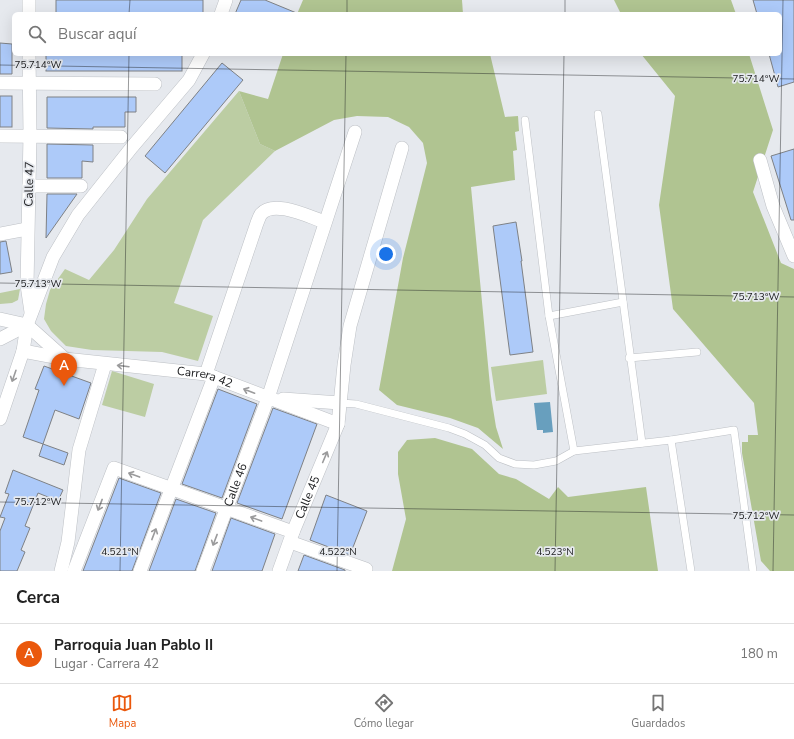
<!DOCTYPE html>
<html lang="es">
<head>
<meta charset="utf-8">
<style>
  :root { --surface:#fff; --page:#f2f2f2; --text:#222; --muted:#767676; --line:#e0e0e0; --accent:#ea580c }
  body { margin:0; font-family:"Nunito Sans",sans-serif; background:var(--page); color:var(--text) }
  .you { position:absolute; left:386px; top:254px; width:14px; height:14px; margin:-10px; border:3px solid #fff; border-radius:50%; background:#1a73e8; box-shadow:0 0 0 6px #1a73e833 }
  .badge { display:grid; place-items:center; width:26px; height:26px; border-radius:50%; background:var(--accent); color:#fff; font-size:13px; font-weight:700 }
  .pin { position:absolute; translate:-50% -33px; filter:drop-shadow(0 1px 2px #0008) }
  .pin::after { content:''; position:absolute; top:21px; width:14px; height:12px; background:inherit; clip-path:polygon(0 0,100% 0,50% 100%) }
  .list { margin:0; padding:0; list-style:none }
  h2 { display:flex; justify-content:space-between; align-items:center; height:52px; margin:0; padding:0 16px; font-size:17px }
  h2 small { font-size:13px; font-weight:400; color:var(--muted) }
  .list li { display:grid; grid-template-columns:26px 1fr auto; gap:12px; align-items:center; box-sizing:border-box; height:60px; padding:0 16px; border-top:1px solid var(--line) }
  .list b { display:block; font-size:15px; white-space:nowrap }
  .list p { margin:0; font-size:13px; white-space:nowrap; color:var(--muted) }
  .list em { font-size:13px; font-style:normal; color:var(--muted) }
  .icon { flex:none; width:22px; height:22px; fill:none; stroke:currentColor; stroke-width:2; stroke-linecap:round; stroke-linejoin:round }
  .map { position:relative; flex:none; width:794px; height:571px; overflow:hidden }
  .search { position:absolute; background:var(--surface); box-shadow:0 4px 16px #0002; left:12px; right:12px; top:12px; height:44px; display:flex; align-items:center; gap:10px; box-sizing:border-box; padding:0 14px; border-radius:6px; color:var(--muted); font-size:15px }
  .sheet { height:112px; background:var(--surface) }
  nav { display:flex; justify-content:space-around; align-items:center; box-sizing:border-box; height:56px; border-top:1px solid var(--line); background:var(--surface); font-size:11px; color:var(--muted) }
  nav a { display:grid; justify-items:center; gap:2px }
  nav .on { color:var(--accent) }
  .map>svg:first-child { display:block }
  .green { fill:#bccda3 }
  .forest { fill:#b0c491 }
  .water { fill:#689fbe }
  .building { fill:#adcaf9; stroke:#7e8185 }
  .lines { fill:none; stroke-linecap:round; stroke-linejoin:round }
  .lane-casing { stroke:#bdc0c5; stroke-width:8 }
  .street-casing { stroke:#bdc0c5; stroke-width:14 }
  .lane { stroke:#fff; stroke-width:7 }
  .street { stroke:#fff; stroke-width:13 }
  .oneway { stroke:#9b9b9c }
  .ticks { fill:none; stroke:#202123; stroke-width:1; stroke-opacity:0.45 }
  .labels { text-anchor:middle; dominant-baseline:central; stroke-width:3.5; stroke-linejoin:round; paint-order:stroke }
  .street-label { font-size:12px; fill:#202123; stroke:#e6e9ee }
  .ticks-label { font-size:10px; text-anchor:middle; fill:#202123; stroke:#e6e9ee; stroke-width:3.5; stroke-linejoin:round; paint-order:stroke }
</style>
</head>
<body>
<div class="map">
<svg width="794" height="571" viewBox="0 0 794 571">
  <rect width="100%" height="100%" fill="#e6e9ee"/>
  <g class="green">
    <path d="M239,91L260,144L275,151L203,220L174,303L213,316L198,361L162,352L92,350L66,346L51,331L44,319L46,304L50,290L65,269L89,280L114,250L147,199Z"/>
    <path d="M20,289L18,300L12,303L0,304V293Z"/>
    <path d="M543,360L547,394L496,401L491,367Z"/>
    <path d="M112,371L154,384L145,417L102,405Z"/>
  </g>
  <g class="forest">
    <path d="M303,0H462L463,14H297Z"/>
    <path d="M614,0H731L736,14H621Z"/>
    <path d="M283,54H490L505,117L518,116L519,131L515,132L517,150L513,151L515,180L471,187L491,396L496,427L503,449L478,428L450,418L397,405L379,390L403,258L427,163L423,143L409,127L388,117L357,116L334,120L275,151L260,144L239,91L268,99Z"/>
    <path d="M641,54H749L773,130L753,192L781,263L794,269V571H770L761,561L742,453V442H748V435H758L754,403L673,309L659,205L675,96Z"/>
    <path d="M435,438L472,449L499,474L516,479L549,499L558,487L568,497L646,487L658,571H392L406,519L398,474V452L407,440Z"/>
  </g>
  <path class="water" d="M550,402L553,432L543,433V430H537L534,403Z"/>
  <g class="building">
    <rect x="56" y="0" width="147" height="14"/>
    <path d="M241,0H265L299,14H235Z"/>
    <path d="M753,0H794V82L778,87L769,54H780V14H757Z"/>
    <path d="M0,43L12,44V74H0Z"/>
    <rect x="46" y="54" width="136" height="17"/>
    <path d="M222,63L243,80L165,173L145,156Z"/>
    <rect x="0" y="96" width="12" height="31"/>
    <path d="M47,97H136V112H125V127H93V129L47,128Z"/>
    <path d="M47,144L93,145V162L82,161V178H47Z"/>
    <path d="M794,149V220H791L771,156Z"/>
    <path d="M47,194H77L46,238Z"/>
    <path d="M516,222L522,261H521L533,352L510,355L493,226Z"/>
    <path d="M6,241L12,272L0,274V242Z"/>
    <path d="M44,366L91,383L79,419L55,410L43,444L68,453L64,465L39,456L43,444L23,437L39,390L35,389Z"/>
    <path d="M218,389L257,404L222,498L182,484Z"/>
    <path d="M273,408L317,424L282,519L237,503Z"/>
    <path d="M13,470L63,490L58,501L38,493L25,526L30,528L21,550L25,552L17,571H0V531L5,518L0,517L9,494L5,493Z"/>
    <path d="M119,478L161,493L132,571H83Z"/>
    <path d="M326,495L367,511L350,555L310,540Z"/>
    <path d="M176,499L216,513L195,571H149Z"/>
    <path d="M231,518L275,534L262,571H212Z"/>
    <path d="M304,555L345,570V571H298Z"/>
  </g>
  <g class="lines">
    <defs>
      <g id="lane">
        <path d="M598,114L642,443"/>
        <path d="M525,120L549,316L574,451"/>
        <path d="M549,316L623,302"/>
        <path d="M629,358L697,352"/>
        <path d="M340,403L356,404L449,428L465,434L485,445L499,458L515,464L534,465L556,461L574,451L671,440L734,430L753,571"/>
        <path d="M671,440L691,571"/>
      </g>
      <g id="street">
        <path d="M29,14V0"/>
        <path d="M221,14L226,0"/>
        <path d="M29,54L30,135L27,285L31,312"/>
        <path d="M0,83L155,84"/>
        <path d="M0,136L121,137"/>
        <path d="M760,160L773,206L794,256"/>
        <path d="M29,186H81"/>
        <path d="M0,234L27,229"/>
        <path d="M0,319L27,325L65,359"/>
        <path d="M0,339L27,325"/>
        <path id="s1" d="M23,351L65,359L206,374L338,424"/>
        <path d="M206,374L257,223C258,221 259,217 261,214C274,199 309,217 325,222"/>
        <path d="M283,399L340,403"/>
        <path d="M0,419L23,351L27,325L53,257L78,215L132,147L189,80L203,54"/>
        <path d="M290,542L366,569"/>
        <path d="M61,571L68,542L79,450L105,364"/>
        <path d="M74,571L114,468L293,532"/>
        <path d="M140,571L214,377"/>
        <path id="s2" d="M203,571L268,398L355,132"/>
        <path id="s3" d="M279,571L293,532L338,424L344,365L350,326L402,148"/>
      </g>
    </defs>
    <use href="#lane" class="lane-casing"/>
    <use href="#street" class="street-casing"/>
    <use href="#lane" class="lane"/>
    <use href="#street" class="street"/>
  </g>
  <defs><path id="oneway-shaft" d="M-6 0H5M1.5-3L5.5 0L1.5 3" fill="none" stroke-width="1.6" stroke-linecap="round" stroke-linejoin="round"/></defs>
  <g class="oneway">
    <use href="#oneway-shaft" transform="translate(123 366) rotate(-173)"/>
    <use href="#oneway-shaft" transform="translate(14 376) rotate(109)"/>
    <use href="#oneway-shaft" transform="translate(249 391) rotate(-159)"/>
    <use href="#oneway-shaft" transform="translate(325 457) rotate(-67)"/>
    <use href="#oneway-shaft" transform="translate(134 475) rotate(-160)"/>
    <use href="#oneway-shaft" transform="translate(100 505) rotate(111)"/>
    <use href="#oneway-shaft" transform="translate(256 519) rotate(-160)"/>
    <use href="#oneway-shaft" transform="translate(154 534) rotate(-69)"/>
    <use href="#oneway-shaft" transform="translate(215 540) rotate(111)"/>
  </g>
  <path class="ticks" d="M129,14L130,0M347,14V0M565,14V0M0,65L794,79M0,283L794,297M0,502L794,515M120,571L129,54M337,571L346,54M555,571L564,54M773,571L783,0"/>
  <g class="labels">
    <g class="street-label">
      <text transform="translate(29 184) rotate(-89)">Calle 47</text>
      <text stroke="none"><textPath href="#s1" startOffset="184">Carrera 42</textPath></text>
      <text stroke="none"><textPath href="#s2" startOffset="92">Calle 46</textPath></text>
      <text stroke="none"><textPath href="#s3" startOffset="79">Calle 45</textPath></text>
    </g>
  </g>
  <g class="ticks-label">
    <text x="38" y="68">75.714°W</text>
    <text x="756" y="82">75.714°W</text>
    <text x="38" y="287">75.713°W</text>
    <text x="756" y="300">75.713°W</text>
    <text x="38" y="505">75.712°W</text>
    <text x="756" y="519">75.712°W</text>
    <text x="120" y="555">4.521°N</text>
    <text x="338" y="555">4.522°N</text>
    <text x="555" y="555">4.523°N</text>
  </g>
</svg>
<div class="you"></div>
<div class="pin badge" style="left:64px;top:386px">A</div>
<div class="search"><svg class="icon" aria-label="search" viewBox="0 0 24 24"><circle cx="10" cy="10" r="6"/><path d="M15 15l6 6"/></svg>Buscar aquí</div>
</div>
<section class="sheet">
<h2>Cerca<small></small></h2>
<ul class="list">
<li><span class="badge">A</span><div><b>Parroquia Juan Pablo II</b><p>Lugar · Carrera 42</p></div><em>180 m</em></li>
</ul>
</section>
<nav>
<a class="on"><svg class="icon" aria-label="map" viewBox="0 0 24 24"><path d="M3 6l6-2 6 2 6-2v14l-6 2-6-2-6 2zM9 4v14M15 6v14"/></svg>Mapa</a>
<a><svg class="icon" aria-label="directions" viewBox="0 0 24 24"><path d="M12 3l9 9-9 9-9-9zM9 14v-3h6M13 9l2 2-2 2"/></svg>Cómo llegar</a>
<a><svg class="icon" aria-label="saved" viewBox="0 0 24 24"><path d="M7 4h10v16l-5-4-5 4z"/></svg>Guardados</a>
</nav>
</body>
</html>
